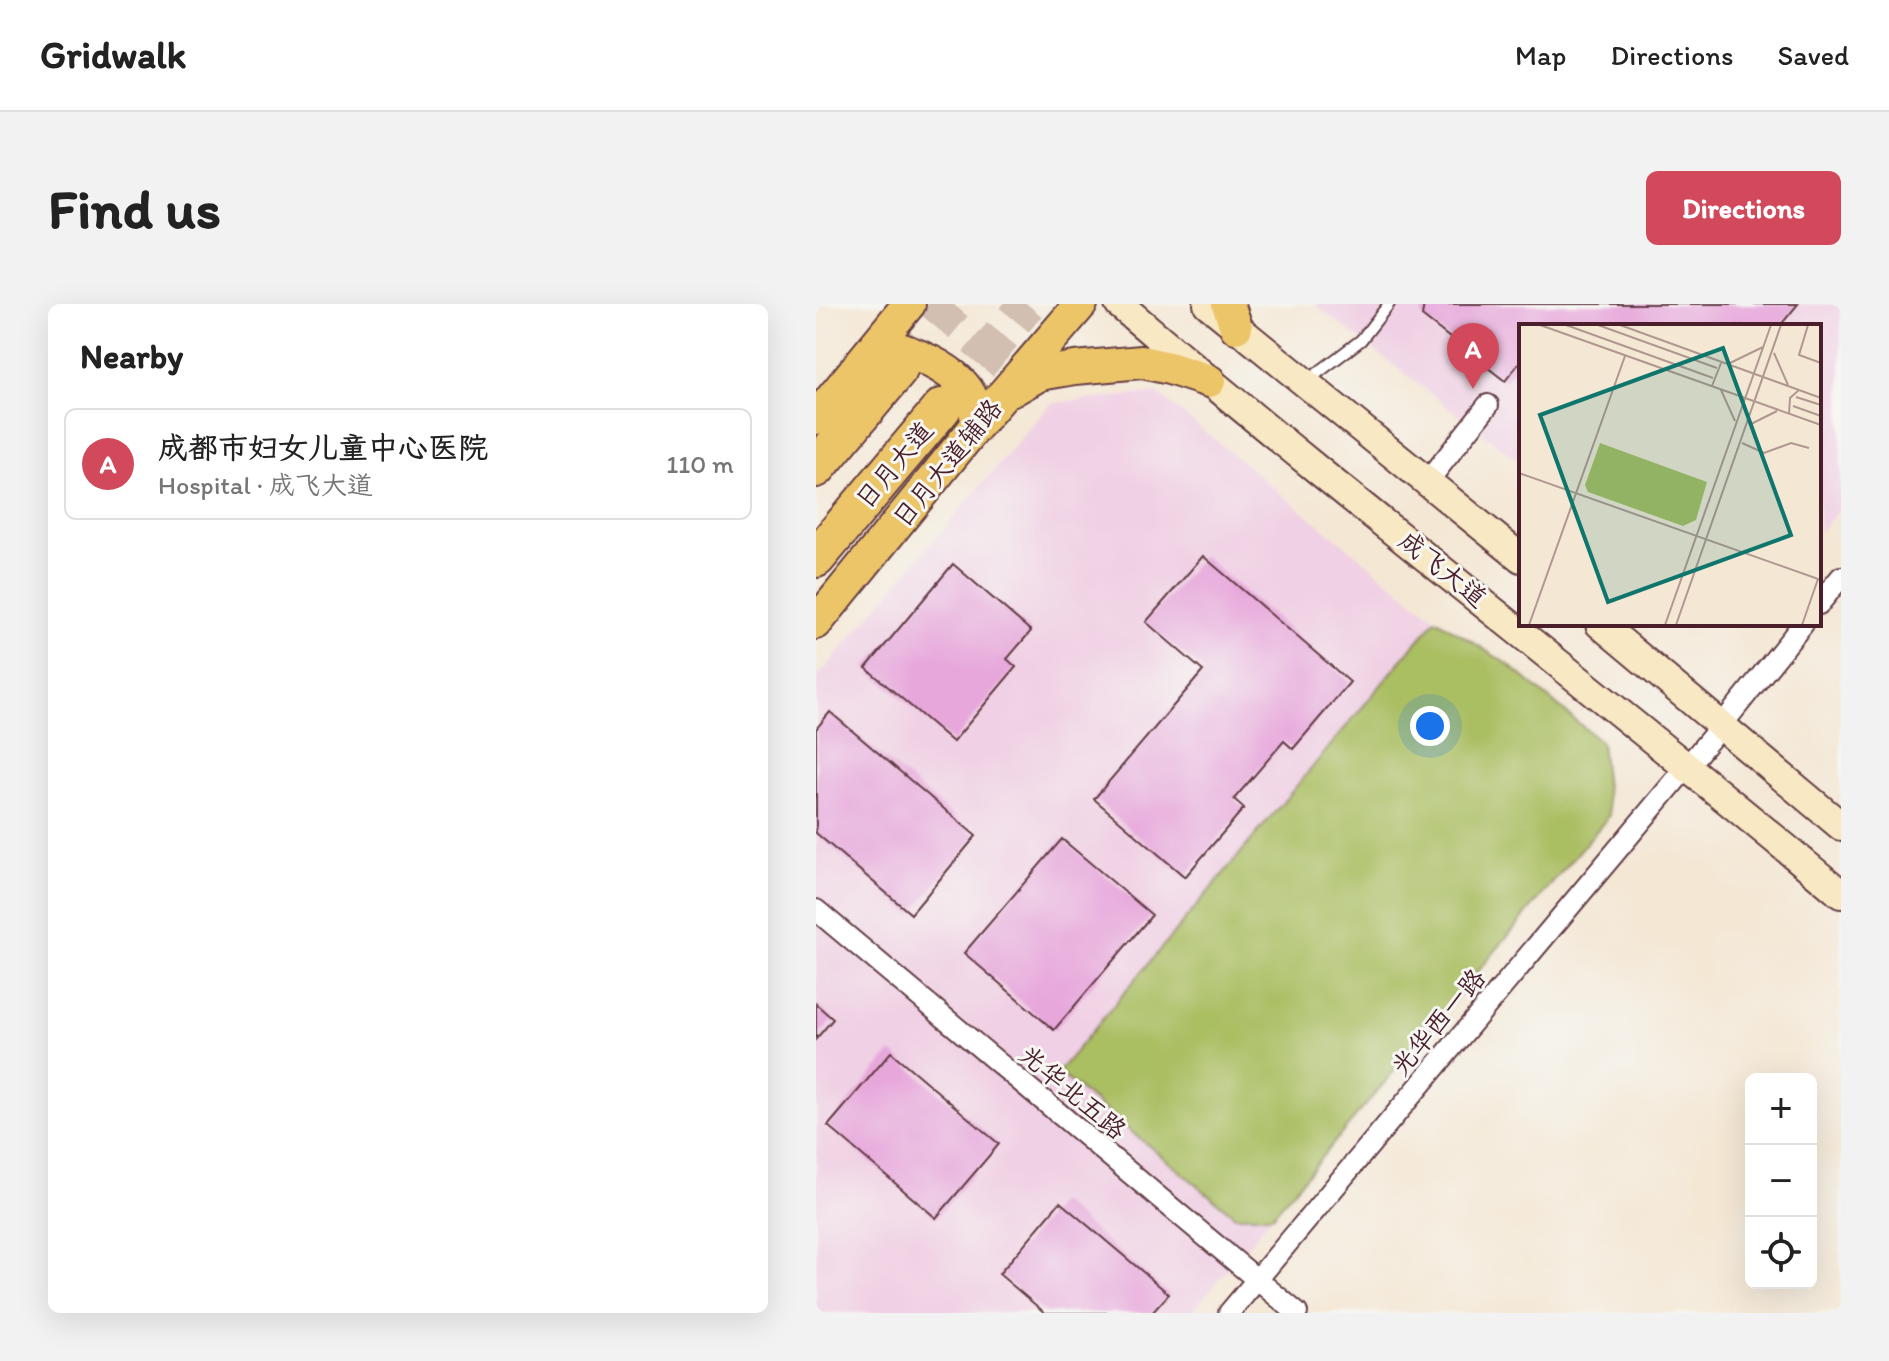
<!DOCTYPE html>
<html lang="en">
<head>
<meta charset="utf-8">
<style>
  :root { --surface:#fff; --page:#f2f2f2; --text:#222; --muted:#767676; --line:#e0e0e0; --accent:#d1495b }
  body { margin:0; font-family:Itim,"LXGW WenKai TC",sans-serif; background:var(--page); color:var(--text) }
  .controls { position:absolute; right:24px; bottom:24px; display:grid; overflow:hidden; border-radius:12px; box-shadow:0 8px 32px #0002 }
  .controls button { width:72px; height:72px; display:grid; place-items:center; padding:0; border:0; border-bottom:2px solid var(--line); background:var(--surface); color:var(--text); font:40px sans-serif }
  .you { position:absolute; left:614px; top:422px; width:28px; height:28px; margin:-20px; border:6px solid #fff; border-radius:50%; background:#1a73e8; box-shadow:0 0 0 12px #1a73e833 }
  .badge { display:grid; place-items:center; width:52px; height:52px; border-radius:50%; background:var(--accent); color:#fff; font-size:26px; font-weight:700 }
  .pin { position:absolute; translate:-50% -66px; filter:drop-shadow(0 2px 4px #0008) }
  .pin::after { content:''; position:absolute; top:42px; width:28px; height:24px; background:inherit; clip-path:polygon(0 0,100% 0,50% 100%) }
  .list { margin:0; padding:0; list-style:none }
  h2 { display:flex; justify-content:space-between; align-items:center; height:104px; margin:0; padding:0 32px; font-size:34px }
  h2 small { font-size:26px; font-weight:400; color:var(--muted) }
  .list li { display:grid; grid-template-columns:52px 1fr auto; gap:24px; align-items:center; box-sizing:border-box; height:112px; margin:0 16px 16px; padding:0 16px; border:2px solid var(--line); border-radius:12px }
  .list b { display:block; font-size:30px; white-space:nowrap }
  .list p { margin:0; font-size:26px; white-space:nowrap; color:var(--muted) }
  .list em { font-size:26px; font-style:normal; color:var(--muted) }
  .icon { flex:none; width:44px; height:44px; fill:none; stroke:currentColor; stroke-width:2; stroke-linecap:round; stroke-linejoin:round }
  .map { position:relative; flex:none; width:1025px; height:1009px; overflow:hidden; border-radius:12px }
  header { display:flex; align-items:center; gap:48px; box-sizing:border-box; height:112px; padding:0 40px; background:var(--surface); border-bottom:2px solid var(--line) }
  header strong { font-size:38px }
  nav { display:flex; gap:44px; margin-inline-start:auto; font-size:28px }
  .intro { display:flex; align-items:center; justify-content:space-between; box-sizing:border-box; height:192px; padding:0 48px }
  h1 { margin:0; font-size:56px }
  .button { padding:20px 36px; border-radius:12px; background:var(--accent); color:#fff; font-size:28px; font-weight:700 }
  main { display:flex; gap:48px; padding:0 48px }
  aside { flex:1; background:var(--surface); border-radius:12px; box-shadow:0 8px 32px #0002 }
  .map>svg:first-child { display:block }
  .built { fill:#f0d0e4 }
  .green { fill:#aabe62; stroke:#7a6e46; stroke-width:2 }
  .building { fill:#e7a7db }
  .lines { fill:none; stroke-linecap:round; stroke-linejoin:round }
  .highway-tunnel { stroke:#d2bfb2; stroke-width:38; stroke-dasharray:38 19; stroke-linecap:butt }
  .lane-casing { stroke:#643d44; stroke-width:14 }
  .street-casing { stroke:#643d44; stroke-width:24 }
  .secondary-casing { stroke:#643d44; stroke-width:32 }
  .primary-casing { stroke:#643d44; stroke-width:36 }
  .highway-casing { stroke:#643d44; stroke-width:42 }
  .lane { stroke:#fff; stroke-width:10 }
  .street { stroke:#fff; stroke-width:20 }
  .secondary { stroke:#f8e8c3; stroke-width:28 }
  .primary { stroke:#edc569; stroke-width:32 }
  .highway { stroke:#edc569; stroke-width:38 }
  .labels { text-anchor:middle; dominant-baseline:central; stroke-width:6; stroke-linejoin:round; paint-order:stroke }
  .street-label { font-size:26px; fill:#4a1f2b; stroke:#f6f6f2 }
  .inset-road { fill:none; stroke:#b09790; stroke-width:2 }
  .view { fill:#0f766e; fill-opacity:0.15; stroke:#0f766e; stroke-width:4 }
  .inset-edge { fill:none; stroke:#4a1f2b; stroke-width:4 }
</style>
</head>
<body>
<header>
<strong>Gridwalk</strong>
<nav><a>Map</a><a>Directions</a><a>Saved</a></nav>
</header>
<div class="intro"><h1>Find us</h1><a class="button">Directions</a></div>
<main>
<aside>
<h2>Nearby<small></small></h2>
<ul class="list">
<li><span class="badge">A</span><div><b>成都市妇女儿童中心医院</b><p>Hospital · 成飞大道</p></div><em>110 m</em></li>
</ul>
</aside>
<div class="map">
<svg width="1025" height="1009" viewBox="0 0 1025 1009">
  <rect width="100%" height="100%" fill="#f6f6f2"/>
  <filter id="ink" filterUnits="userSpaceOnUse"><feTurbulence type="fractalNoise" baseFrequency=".0125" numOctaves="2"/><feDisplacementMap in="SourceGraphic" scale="16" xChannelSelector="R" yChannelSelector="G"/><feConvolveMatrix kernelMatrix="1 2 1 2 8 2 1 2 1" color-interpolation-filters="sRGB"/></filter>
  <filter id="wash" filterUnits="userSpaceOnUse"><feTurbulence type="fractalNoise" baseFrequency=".006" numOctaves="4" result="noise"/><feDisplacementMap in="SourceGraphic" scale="32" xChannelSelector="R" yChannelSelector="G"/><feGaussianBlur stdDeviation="1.8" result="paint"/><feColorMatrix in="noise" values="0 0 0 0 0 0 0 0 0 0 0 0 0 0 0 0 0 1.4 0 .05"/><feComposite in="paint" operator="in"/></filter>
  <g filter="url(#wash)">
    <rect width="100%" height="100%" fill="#f4e7d4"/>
    <g class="built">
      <path d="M498,0H1025V203L1003,229V22H705V159Z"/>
      <path d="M341,89L620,315L693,361L785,438L793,512L375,1009H0V375L235,99Z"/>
    </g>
    <path class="green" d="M620,315L693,361L785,438L793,512L456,912H419L242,768Z"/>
    <g id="blocks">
      <g class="building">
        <path d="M608,0H982L964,22H705V57L689,77L606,12Z"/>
        <path d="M387,252L534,378L477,445L468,437L418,495L428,504L369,573L278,495L387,367L330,318Z"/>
        <path d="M137,260L215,327L191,355L200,363L137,438L50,364Z"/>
        <path d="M14,408L160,532L95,610L0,529V425Z"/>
        <path d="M246,535L336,611L238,726L148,649Z"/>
        <path d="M0,700L17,715L0,735Z"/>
        <path d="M75,748L183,840L120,914L12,822Z"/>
        <path d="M244,898L353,990L336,1009H229L183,970Z"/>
      </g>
    </g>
  </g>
  <g filter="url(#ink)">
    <use href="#blocks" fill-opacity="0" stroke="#643d44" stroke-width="2"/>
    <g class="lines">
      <g class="highway-tunnel">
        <path d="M82,66L137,0"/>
        <path d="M126,104L211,0"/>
      </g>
      <defs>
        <path id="lane" d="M491,77L545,36L573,0"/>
        <g id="street">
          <path d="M612,177L672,101"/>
          <path d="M1003,300L1025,273"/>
          <path d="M0,606L481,1009"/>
          <path d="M413,1009L905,422L987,320"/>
        </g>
        <g id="secondary">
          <path d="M303,0C539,203 787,390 1025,590"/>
          <path d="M392,0L705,254"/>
          <path d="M784,320L1025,522"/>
        </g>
        <g id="primary">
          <path d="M412,0L420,23"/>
          <path d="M62,39C92,46 143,64 156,95C159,103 160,112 162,120"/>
          <path d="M196,86L224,70L259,64L326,58L353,64L393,77"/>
          <path d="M0,114L93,0"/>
          <path d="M0,319L162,120L265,0"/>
        </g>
        <g id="highway">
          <path d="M0,164L82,66"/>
          <path d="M0,254L126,104"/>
        </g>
      </defs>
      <use href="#lane" class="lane-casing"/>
      <use href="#street" class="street-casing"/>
      <use href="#secondary" class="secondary-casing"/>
      <use href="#primary" class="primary-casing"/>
      <use href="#highway" class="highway-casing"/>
      <use href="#lane" class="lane"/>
      <use href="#street" class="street"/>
      <use href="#secondary" class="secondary"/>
      <use href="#primary" class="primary"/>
      <use href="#highway" class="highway"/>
    </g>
  </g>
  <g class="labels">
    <g class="street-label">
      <text transform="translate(131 159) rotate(-51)">日月大道辅路</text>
      <text transform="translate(78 161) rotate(-50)">日月大道</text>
      <text transform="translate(627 265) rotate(39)">成飞大道</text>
      <text transform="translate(622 718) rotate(-50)">光华西一路</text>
      <text transform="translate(257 788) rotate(40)">光华北五路</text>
    </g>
  </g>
  <g transform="translate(703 20)">
    <rect width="302" height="302" fill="#f4e7d4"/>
    <path d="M81,119L188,158L177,196L164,202L69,168L66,161Z" fill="#aabe62"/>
    <path class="inset-road" d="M21,1L302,101M47,1L194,54M79,1L198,44M101,1L302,74M289,1L280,31L302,39M255,29L269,61M209,40L244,23M193,62L202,39M202,66L216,97M277,73L302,81M274,82L302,92M270,90L271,74L280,66M230,101L258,87M223,119L245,129L272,119L290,124M0,149L302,256M10,301L106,32M146,301L252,1M157,301L262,1M283,301L299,255"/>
    <path class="view" d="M204,24L272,211L89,278L21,91Z"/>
    <rect width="302" height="302" class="inset-edge"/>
  </g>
</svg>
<div class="controls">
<button>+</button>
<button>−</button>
<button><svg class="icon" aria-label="locate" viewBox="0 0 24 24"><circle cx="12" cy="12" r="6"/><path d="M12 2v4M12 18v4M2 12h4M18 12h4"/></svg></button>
</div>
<div class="you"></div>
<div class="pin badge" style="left:657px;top:85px">A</div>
</div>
</main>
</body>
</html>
